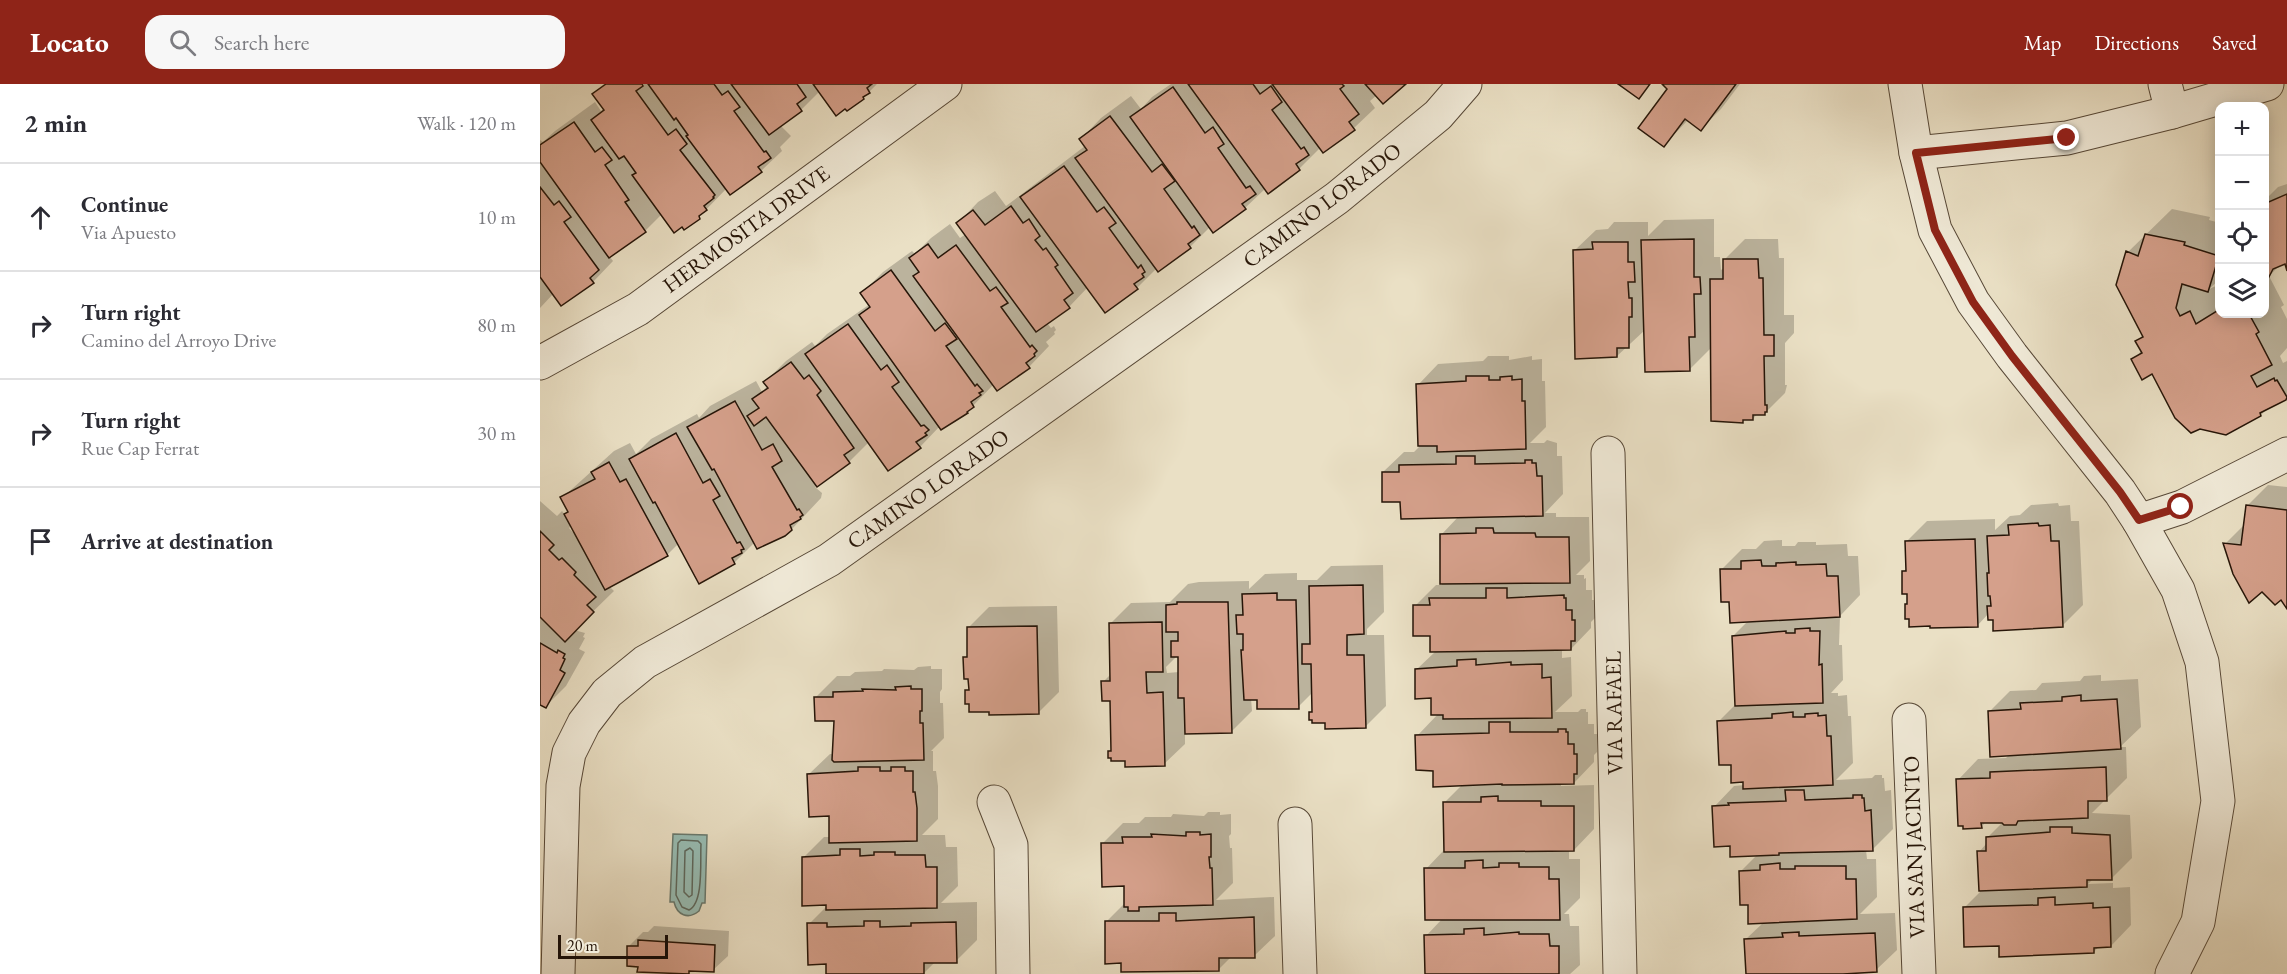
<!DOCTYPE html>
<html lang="en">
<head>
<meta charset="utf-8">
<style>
  :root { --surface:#fff; --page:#f7f7f7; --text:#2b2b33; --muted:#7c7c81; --line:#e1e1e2; --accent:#8f2418 }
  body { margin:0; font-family:"EB Garamond",serif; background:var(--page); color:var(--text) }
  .controls { position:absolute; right:18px; top:18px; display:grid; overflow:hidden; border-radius:12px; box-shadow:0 3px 15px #0003 }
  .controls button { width:54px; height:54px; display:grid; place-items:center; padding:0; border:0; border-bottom:2px solid var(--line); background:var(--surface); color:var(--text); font:30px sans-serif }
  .scale { position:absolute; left:18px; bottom:15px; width:110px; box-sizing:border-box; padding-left:6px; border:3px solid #261508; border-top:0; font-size:16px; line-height:21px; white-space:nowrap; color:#261508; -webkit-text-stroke:4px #f1ebd9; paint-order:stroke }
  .stop { position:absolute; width:18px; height:18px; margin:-14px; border:4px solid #8f2418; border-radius:50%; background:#fff }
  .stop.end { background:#8f2418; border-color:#fff; box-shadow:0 2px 6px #0008 }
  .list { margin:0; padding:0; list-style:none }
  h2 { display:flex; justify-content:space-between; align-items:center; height:78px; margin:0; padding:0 24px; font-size:26px }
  h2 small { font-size:20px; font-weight:400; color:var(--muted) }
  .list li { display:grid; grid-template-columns:39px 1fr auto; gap:18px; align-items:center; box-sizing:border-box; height:108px; padding:0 24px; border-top:2px solid var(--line) }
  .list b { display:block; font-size:22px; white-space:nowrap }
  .list p { margin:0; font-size:20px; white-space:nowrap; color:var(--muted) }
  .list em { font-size:20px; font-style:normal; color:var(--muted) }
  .icon { flex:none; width:33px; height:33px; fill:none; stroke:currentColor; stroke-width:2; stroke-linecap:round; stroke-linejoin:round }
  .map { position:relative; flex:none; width:1747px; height:890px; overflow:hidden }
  header { display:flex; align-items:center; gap:36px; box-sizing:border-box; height:84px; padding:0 30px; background:var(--accent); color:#fff }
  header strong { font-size:28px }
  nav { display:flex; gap:33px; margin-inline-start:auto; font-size:21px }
  .search { width:420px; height:54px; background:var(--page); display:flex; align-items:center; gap:15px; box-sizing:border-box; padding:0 21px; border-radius:18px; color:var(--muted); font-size:22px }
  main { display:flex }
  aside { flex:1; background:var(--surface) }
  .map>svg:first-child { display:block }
  .water { fill:#98bdb4; stroke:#6a7a6f; stroke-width:1.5 }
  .shadow { fill:#0003; fill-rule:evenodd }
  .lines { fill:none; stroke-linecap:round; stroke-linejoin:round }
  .shore { stroke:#5f695e; stroke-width:1.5 }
  .building { fill:#d5a08b; stroke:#261508; stroke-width:1.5 }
  .minor-casing { stroke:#574837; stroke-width:35 }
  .tertiary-casing { stroke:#574837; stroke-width:35 }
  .minor { stroke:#f1ebd9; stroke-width:33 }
  .tertiary { stroke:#f1ebd9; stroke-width:33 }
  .route { stroke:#8f2418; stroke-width:8 }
  .labels { text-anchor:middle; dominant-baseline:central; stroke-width:4.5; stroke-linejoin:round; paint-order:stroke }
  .street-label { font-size:22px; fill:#261508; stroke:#f1ebd9 }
</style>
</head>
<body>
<header>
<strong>Locato</strong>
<div class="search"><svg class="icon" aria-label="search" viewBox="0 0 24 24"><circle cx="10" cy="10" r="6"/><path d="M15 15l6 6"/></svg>Search here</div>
<nav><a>Map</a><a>Directions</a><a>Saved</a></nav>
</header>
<main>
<aside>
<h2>2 min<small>Walk · 120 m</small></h2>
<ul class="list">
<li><svg class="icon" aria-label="ahead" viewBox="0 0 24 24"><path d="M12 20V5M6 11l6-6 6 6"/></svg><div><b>Continue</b><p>Via Apuesto</p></div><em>10 m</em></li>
<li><svg class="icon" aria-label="right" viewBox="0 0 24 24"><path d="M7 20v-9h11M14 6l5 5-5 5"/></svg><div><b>Turn right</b><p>Camino del Arroyo Drive</p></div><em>80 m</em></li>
<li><svg class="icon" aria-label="right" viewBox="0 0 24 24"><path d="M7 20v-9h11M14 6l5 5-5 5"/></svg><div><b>Turn right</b><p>Rue Cap Ferrat</p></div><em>30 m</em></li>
<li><svg class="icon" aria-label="arrive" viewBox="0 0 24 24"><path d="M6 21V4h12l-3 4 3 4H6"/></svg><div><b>Arrive at destination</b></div></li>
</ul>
</aside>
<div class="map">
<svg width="1747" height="890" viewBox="0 0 1747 890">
  <rect width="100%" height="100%" fill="#eae0c5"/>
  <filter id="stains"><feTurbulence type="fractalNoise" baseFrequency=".00333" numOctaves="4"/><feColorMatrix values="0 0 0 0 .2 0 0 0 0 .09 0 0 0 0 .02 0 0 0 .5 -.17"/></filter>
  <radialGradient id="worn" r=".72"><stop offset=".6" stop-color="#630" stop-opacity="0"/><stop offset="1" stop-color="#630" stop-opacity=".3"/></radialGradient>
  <path class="water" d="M133,750L167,751L165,819H162L159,827C148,836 137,831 134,818H130Z"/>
  <g class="shadow">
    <path d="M64,0H337L323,14L280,7L261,26L240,41L251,52L240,63L242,67L221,87L187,104L159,133L122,130L105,147L77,166L70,173L73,177L53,198L14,209L0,224V56L3,58L15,47L55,18L61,27L64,24L54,10Z"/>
    <path d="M631,0H863L837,11L830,17L835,24L814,44L784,67L781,63L759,85L728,107L726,104L705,124L673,147L670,143L650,163L617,184L597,204L548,203L529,223L507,239L511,244L514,242L516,246L514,248L515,250L506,258L509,262L489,283L454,300L427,328L400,342L380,363L329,358L309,378L275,403L282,409L281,414L252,445L228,460L215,458L194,479L139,459L127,471L69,502L74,507L34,546L45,549L43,553L45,554L39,565L45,568L26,602L6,622L0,619V417L17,432L22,427L25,431L29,427L22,414L74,367L90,359L96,370L111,355L157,330L159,334L170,322L216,297L222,308L228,301L225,298L246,277L272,258L275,262L287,250L330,220L322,209L343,188L372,167L375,170L391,154L410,140L420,154L426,150L418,139L438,118L455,107L466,122L545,62L541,55L561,34L591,12L601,25L612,13ZM32,441L38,454L29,444Z"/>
    <path d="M1124,0H1200L1181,25L1161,45L1148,36L1124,61L1129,5Z"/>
    <path d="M1747,100V182L1746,178L1741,180L1729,192L1744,221L1741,223L1747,235V264L1740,272L1743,279L1747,277V312L1729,323L1721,331L1613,288L1593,276L1602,266L1597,257L1604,250L1578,201L1588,168L1632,125L1670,133L1669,136L1680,139V195L1669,205L1676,202L1680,210V230H1724V117L1738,103Z"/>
    <path d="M1174,135V173H1180L1181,186L1185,183L1184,176L1205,155H1238L1239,174H1244V231H1254V249L1245,259V301H1247L1245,309L1224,330H1217L1213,335H1205L1203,337L1172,263L1149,286L1105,246L1077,272L1035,166L1056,146L1068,145L1074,138H1108V152L1124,136Z"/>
    <path d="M948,272H969V276L992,272V276L1002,275V297H1005L1006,343L990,359H1004L1007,356L1017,359V372H1022L1023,410L1005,429H1016V433H1049L1050,477L1036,491H1044V495L1046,494V506H1052V516H1055V534L1051,538V544L1031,565H1022V574L1031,573L1032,612L1015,628H1038L1041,625H1046V628H1048V640H1054V650H1057V668L1054,671V678L1034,699H1021V702L1054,701V745L1034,766H1029V775H1040V814L1024,830H1029L1030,842H1039L1040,881L1030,890H886V852L903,834L886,785L905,765V718L923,700L894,686L877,652L899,629L876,586L896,567L892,551L875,522L896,501H902L901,451L919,432L862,416L843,388L864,368H874L879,363L878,301L898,280L943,277Z"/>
    <path d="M1728,401L1747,403V522L1741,514L1685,460L1706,439L1707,422Z"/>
    <path d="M1518,419L1519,422L1530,421L1531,437H1539L1543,521L1522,542L1454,534L1449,529L1437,542L1366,521L1369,518L1363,488L1367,484L1366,458L1387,437L1455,435V446L1470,432L1480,431L1491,421Z"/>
    <path d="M1242,456V462H1255L1258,458H1276V461L1307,460L1308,472H1318L1320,511L1300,532L1299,561H1302L1303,596L1291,609H1298V612L1307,611L1308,632H1311L1313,679L1296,696L1332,694L1335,691H1342V694H1344L1345,707L1351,706L1353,745L1332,766H1326L1327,775H1336L1337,813L1320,830L1355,829L1357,866L1336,886L1316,887L1314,890H1207L1206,855L1224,838L1209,820L1200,788L1218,770L1191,761L1174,723L1194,702L1205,701L1192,679L1178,638L1196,620L1193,552L1209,536L1190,516L1181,486L1202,465H1216L1224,457Z"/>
    <path d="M843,481L844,528L827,545V551H844L846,622L825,643L787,638L770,629L773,626V608L758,623L718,614H711L712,627L691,648L645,649V660L624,680L586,676L569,667L573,664L572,616L563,598L571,590L570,540L591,519L630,518L648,500L659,498L709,497V505L725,490L757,489V496H777L791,482ZM639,570V588L627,589L626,583Z"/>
    <path d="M517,522L519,608L498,629L427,607L430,604L425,574L429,570L428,544L449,523Z"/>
    <path d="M391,582V585H402V605L400,608V619H403L404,654L391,667H393V687H396L398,702V735L382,751H405L406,763H417L418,802L401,819L437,818V856L416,877L395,878L383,890H288V879L269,840L289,820L263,774L284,753H291L290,731L269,690L290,670H294L295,635L276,613L297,592H310L315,588L342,587L344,585L374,586L378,583Z"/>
    <path d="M1561,591V597L1598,595L1601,643L1580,663H1586L1587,694L1552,729L1590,731L1592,774L1572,794L1553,795L1548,800L1573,799V804L1590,803L1591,841L1571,862H1559L1554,868L1461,861L1424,824L1440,808L1439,768L1447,759V754L1464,737L1446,738L1441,743L1418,696L1438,675L1466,674L1470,670L1449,628L1470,607L1496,606L1502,599L1540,597L1544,592Z"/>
    <path d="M668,728H680V731L691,730V750L689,752L690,764H692L693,799L676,816L734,813L735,852L714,872L691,873L679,885L583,878L566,838L586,818L585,801L562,760L583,739H599L605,733H631L633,730L664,732Z"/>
    <path d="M114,842L189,847L188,872L173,886H151L148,889L99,881L89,862L103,848H108Z"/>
  </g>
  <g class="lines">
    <g class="shore">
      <path d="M141,756L158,757L161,760C160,776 164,819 149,826L142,823L136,811L138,759Z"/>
      <path d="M150,764L153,767L152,811L149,813L144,808L145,767Z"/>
    </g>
  </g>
  <g class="building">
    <path d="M66,0H102L103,2L96,7L128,51L136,45L147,60L140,66L175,111L173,113L174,114L164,122L167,126L159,132L160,135L144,146L142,143L134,149L92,91L96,89L84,72L79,75L51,36L64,26L52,10Z"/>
    <path d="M108,0H174L182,11L188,7L200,23L194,27L224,68L226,67L231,74L218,83L222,88L190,111L146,52L148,51L136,34L134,36Z"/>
    <path d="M191,0H257L266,13L257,20L262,27L229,51Z"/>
    <path d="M273,0H332L327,4L330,9L323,13L324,15L307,27L305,25L296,32Z"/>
    <path d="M648,0H713L720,10L731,2L742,18L732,26L761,65L764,63L769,71L756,80L760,86L728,110Z"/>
    <path d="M732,0H802L804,2L800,5L819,30L809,38L815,46L783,69Z"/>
    <path d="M825,0H866L843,20Z"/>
    <path d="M1078,0H1110L1099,15Z"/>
    <path d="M1122,0H1196L1161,47L1145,35L1124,63L1098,44L1127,5Z"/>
    <path d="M633,3L665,49L673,43L684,60L678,64L706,104L710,102L716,110L702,120L706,125L673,149L590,33Z"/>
    <path d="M570,32L612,88L622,80L635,97L624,105L652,144L654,142L660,151L648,160L651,164L618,188L535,74L547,66L539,55Z"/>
    <path d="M34,38L55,68L62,63L72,76L65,81L89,116L85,118L106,148L69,174L0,78V61Z"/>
    <path d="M524,82L557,128L564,123L576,139L569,144L598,184L601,181L605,188L602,190L604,193L594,200L598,205L565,229L480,113Z"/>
    <path d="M0,103L14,121L19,117L31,133L24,138L59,186L50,194L54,199L21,222L0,193Z"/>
    <path d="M1747,110V187L1745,180L1733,185L1728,195L1724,194V120Z"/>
    <path d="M471,122L483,139L489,135L500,152L495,156L503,166L506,164L518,181L515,183L533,209L524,216L530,224L496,248L416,139L433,126L445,141Z"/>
    <path d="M1605,150L1645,158L1644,161L1679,172L1668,208L1642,200L1636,224L1640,232L1650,227L1656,240L1680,225V230H1709L1719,248L1716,250L1732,281L1711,292L1717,303L1734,294L1735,297L1737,296L1747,313L1746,316L1720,329L1721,332L1686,351L1660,345L1651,349L1635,334L1612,290L1602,296L1591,275L1602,269L1595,257L1603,253L1576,201L1586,167L1598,172Z"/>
    <path d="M1154,155V193H1160L1161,210H1154L1155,253H1149L1150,287L1105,288L1101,156Z"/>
    <path d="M1052,158H1088V178H1094L1095,198H1088L1089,214H1092V233H1089V264H1077V273L1035,275L1033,166L1053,165Z"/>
    <path d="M388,160L398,174L416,161L450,207L456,203L468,219L461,223L490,263L492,261L497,267L494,270L495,272L486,279L490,284L457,307L373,192L379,188L369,174Z"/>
    <path d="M1183,175H1218L1219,194H1223L1224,251H1234V272H1224L1225,321H1227V328H1225V331H1213V336H1203V339L1171,337L1170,195H1183Z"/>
    <path d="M351,186L395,247L405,239L417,255L406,262L435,302L437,300L443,307L439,309L441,311L431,318L434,323L427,328L428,329L401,346L319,231L330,223L320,209Z"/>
    <path d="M308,240L341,286L347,281L359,298L352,303L381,342L384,341L389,346L385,349L387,351L376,358L381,364L348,387L265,270Z"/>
    <path d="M251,278L264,295L269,291L281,307L277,311L314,364L304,371L310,379L277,403L226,333L214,342L207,332L219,324L212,315L228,304L223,298Z"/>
    <path d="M926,292H949V296H960V293L972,292V296L982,295V317H985L986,365L897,368V362H878L876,300L926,297Z"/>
    <path d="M195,317L222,366L233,360L242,377L232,383L257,426L259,425L263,431L260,433L261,435L250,441L252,446L245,452L217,465L174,385L172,386L147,343Z"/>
    <path d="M136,349L163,399L170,395L180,412L173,416L197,459L200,458L204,465L201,466L202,469L192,474L195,480L159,500L115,418L113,419L89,375Z"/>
    <path d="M916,372H935V380L985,379V376H992V379H996L997,392H1002L1003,432L861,435L860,418H842V388H859V381L916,380Z"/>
    <path d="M69,378L80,398L86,395L128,472L65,506L24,430L28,428L20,413L55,395L51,388Z"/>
    <path d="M1706,421L1747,426V525L1741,516L1735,521L1722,508L1709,519L1693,490L1683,459L1701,461Z"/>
    <path d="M1498,439L1499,442L1510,441L1511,457H1519L1523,543L1453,547V536H1448L1447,522H1451L1450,512H1448L1447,489H1449L1447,452L1469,451L1468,441Z"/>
    <path d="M936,444H953L954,449H995L996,453H1029L1030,499L900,500V450L936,449Z"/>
    <path d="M0,447L14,461L9,466L19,476L22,474L36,488L34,491L56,513L47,521L54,528L25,558L0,533Z"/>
    <path d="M1435,455L1438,543L1390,544V542L1369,543V535H1365V520H1367V510H1362V487H1366L1365,457Z"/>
    <path d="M1221,476L1222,482H1236V479L1256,478V481L1286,480L1287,492H1298L1300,533L1190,539L1189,518H1181L1180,485H1201V477Z"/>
    <path d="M823,501L824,550L807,551V571H824L826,644L785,645V639H772V636H769V628H772L771,580H762V560H770L769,502Z"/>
    <path d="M946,504H967V514L1024,511V514H1026V526H1032V536H1035V557H1031V566L890,568V552H873V521H890L889,514H946Z"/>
    <path d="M737,509V516H756L759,625H717V616H704L701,566H703V550H697L696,531H703L702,510Z"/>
    <path d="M637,518H688L692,649L645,650L644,614H638V573H631V557H638V548H626V521L637,520Z"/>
    <path d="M622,538L623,588H606L607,609L623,608L625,682L585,683V677H571V674H568V667H571L570,617H562L561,597H570L569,539Z"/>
    <path d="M497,542L499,630L449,631V628H429V620H425V606H429L428,595H424L423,573H427V543Z"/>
    <path d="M1270,544V547H1280L1279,581L1282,580L1283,619L1195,622L1192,552L1246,547V549H1255V545Z"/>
    <path d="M0,559L17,569L18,566L25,570L23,574L25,575L20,586L25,589L6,624L0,621Z"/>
    <path d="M936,575V581L971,578V581L1002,580V594L1011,593L1012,634L903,635V631H891V614L875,615V585L917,582V576Z"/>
    <path d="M371,602V605H382V627H380V639H383L384,676L294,678L292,676L294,637H275L274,613H293V608L323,607L322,605L356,606L355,603Z"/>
    <path d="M1541,611V617L1577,615L1581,665L1450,673L1448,627L1481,625L1480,619L1522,617V613Z"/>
    <path d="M1253,628V633H1265V630L1278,629V632L1286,631L1287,652H1291L1293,701L1203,705V698L1191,699V681H1179L1177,637L1232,634V630Z"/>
    <path d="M949,638H970V648H1018V645H1026V648H1028V660H1034V670H1037V690H1034V700L962,701V700L893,703V687L876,686L875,651L949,649Z"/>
    <path d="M318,683H340V687H351V683H365V687H373V708H375L377,724V757L289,759V732L269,733L267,690L318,687Z"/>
    <path d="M1566,683L1567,717H1548V734L1478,737L1476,741H1464L1462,739H1441L1442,744L1423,745V742H1418L1416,695L1450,694V688Z"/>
    <path d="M1245,706H1264L1265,716L1313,714V711H1322V714H1324L1325,727L1331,726L1333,767L1239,769V771L1190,773V762L1174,763L1172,722L1189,721L1188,719L1246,717Z"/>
    <path d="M958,712V717H1001V722H1034V767L904,768L903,718H941V713Z"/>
    <path d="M1510,743H1532V749L1570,751L1572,796H1547V803L1439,807L1437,767H1446V753L1510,748Z"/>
    <path d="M646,748H660V751L671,750V773H669L670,784H672L673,821L599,823V827H588V823H584V802L562,803L561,759H583L582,753H612L611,750L646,752Z"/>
    <path d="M300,765H320V772L334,771V768H355V771H385L386,783H397V824L286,826V821L262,822V773L300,771Z"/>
    <path d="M943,776V784L959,783V779H979V783H1009V795H1019L1020,836H885L884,784H925V777Z"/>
    <path d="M1240,779V785H1255V782H1306V795H1316L1317,835L1208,840V821H1200L1199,787L1220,786V781Z"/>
    <path d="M1515,813V821L1553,819V824L1570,823L1571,863L1554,864V869L1459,873V862L1424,863L1423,823L1498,821V814Z"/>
    <path d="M619,829H636V837L714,833L715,874H679V887L581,888V879L565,880V837H619Z"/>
    <path d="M324,837H340V843L371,842V839L416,838L417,879H384V890H286V880L268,881L267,839H287V843L324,842Z"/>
    <path d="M944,844V851L979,848V850H1009L1010,862H1019V890H885L884,851L924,850V845Z"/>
    <path d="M1259,848V852L1335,849L1337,888L1303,890H1206L1204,855L1243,853L1242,849Z"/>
    <path d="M98,856L175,861L174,888L149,887V890L97,888L98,883L87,882V862H98Z"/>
  </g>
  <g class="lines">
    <defs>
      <g id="minor">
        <path d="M1625,0L1632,28"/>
        <path d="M1376,69L1527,54L1632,28L1727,0"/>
        <path d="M0,279L98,225L405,0"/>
        <path d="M1068,369L1080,890"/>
        <path d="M1599,437L1642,423L1747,370"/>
        <path d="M1369,636L1379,890"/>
        <path d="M454,718L471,761L473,890"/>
        <path d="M755,740L760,890"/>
        <path d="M18,890L23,702L29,669L44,639L67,609L105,578L289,476L797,114L898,31L925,0"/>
      </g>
      <path id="tertiary" d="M1365,0L1376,69L1395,146L1433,218L1472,272L1580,408L1599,437L1638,506L1662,578L1678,717L1658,838L1632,890"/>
    </defs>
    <use href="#minor" class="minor-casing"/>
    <use href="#tertiary" class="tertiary-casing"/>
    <use href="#minor" class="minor"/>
    <use href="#tertiary" class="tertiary"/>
  </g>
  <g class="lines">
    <path class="route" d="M1527,54L1376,69L1395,146L1433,218L1472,272L1580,408L1599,436L1641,423"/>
  </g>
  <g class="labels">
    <g class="street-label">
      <text transform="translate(782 121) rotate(-37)">CAMINO LORADO</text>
      <text transform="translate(206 145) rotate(-36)">HERMOSITA DRIVE</text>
      <text transform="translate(388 405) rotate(-35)">CAMINO LORADO</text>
      <text transform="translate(1074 629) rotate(-91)">VIA RAFAEL</text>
      <text transform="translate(1374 763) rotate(-92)">VIA SAN JACINTO</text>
    </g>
  </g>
  <rect width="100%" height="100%" filter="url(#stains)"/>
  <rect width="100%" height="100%" fill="url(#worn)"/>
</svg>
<div class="controls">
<button>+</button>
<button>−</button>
<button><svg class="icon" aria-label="locate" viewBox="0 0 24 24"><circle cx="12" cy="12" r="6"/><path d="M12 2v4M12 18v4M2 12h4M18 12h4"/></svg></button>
<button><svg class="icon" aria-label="layers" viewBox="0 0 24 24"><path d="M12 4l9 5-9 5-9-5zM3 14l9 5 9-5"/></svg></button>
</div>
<div class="scale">20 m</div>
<div class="stop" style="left:1641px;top:423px"></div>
<div class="stop end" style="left:1527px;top:54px"></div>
</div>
</main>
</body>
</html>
